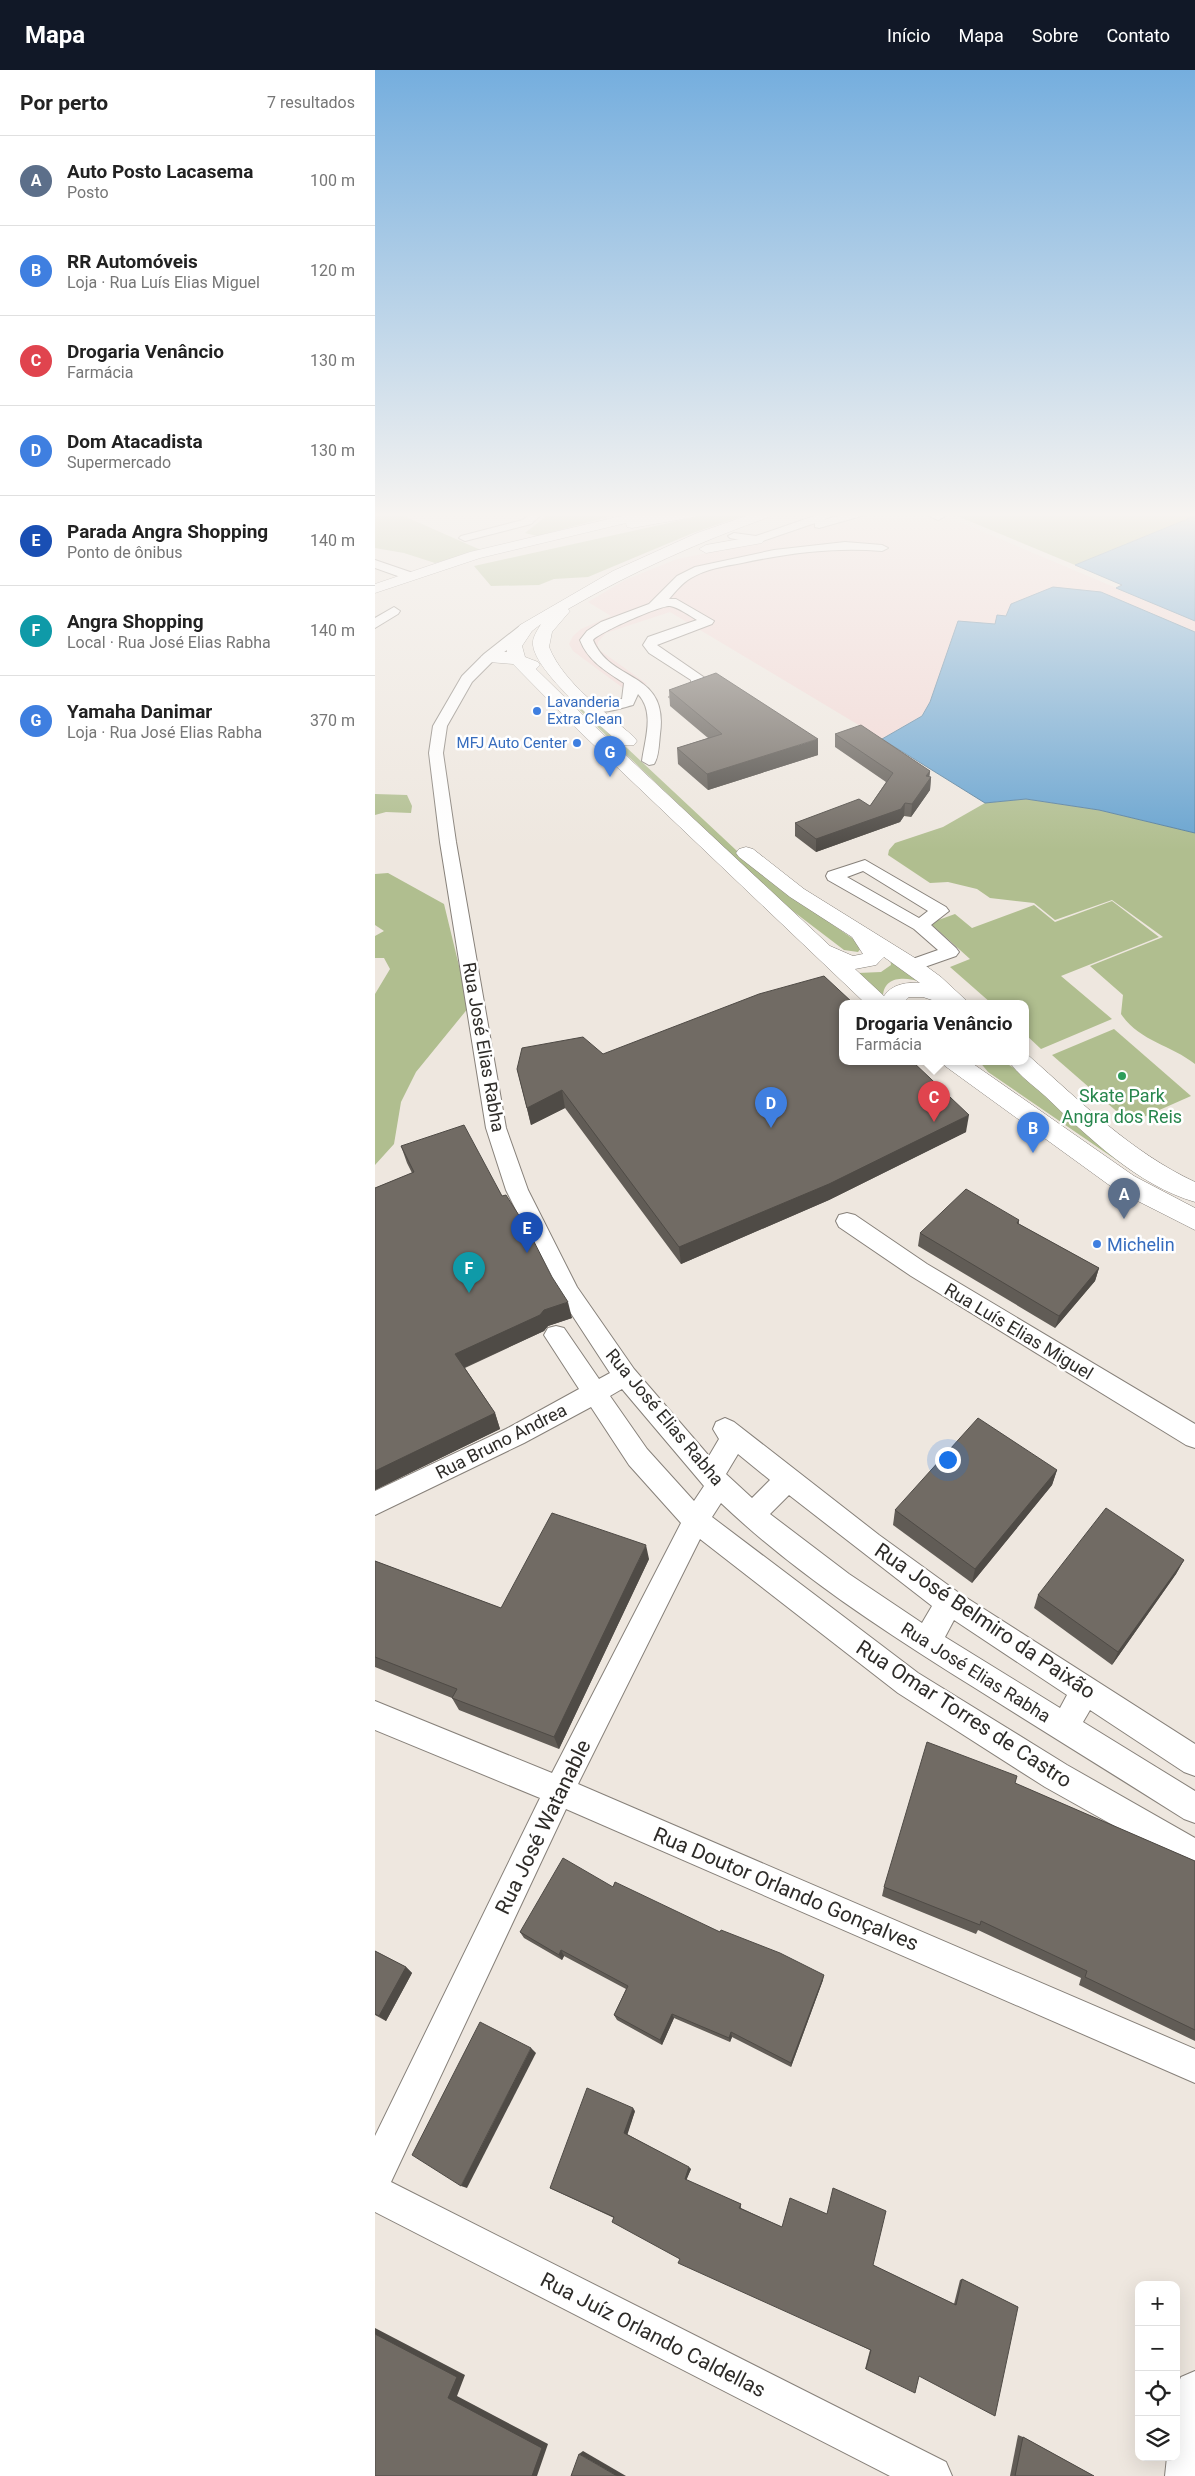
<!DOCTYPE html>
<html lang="pt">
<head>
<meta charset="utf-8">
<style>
  :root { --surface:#fff; --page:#f2f2f2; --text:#222; --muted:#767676; --line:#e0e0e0; --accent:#111827 }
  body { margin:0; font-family:Roboto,sans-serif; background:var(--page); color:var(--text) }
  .controls { position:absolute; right:15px; bottom:15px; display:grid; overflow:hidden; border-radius:10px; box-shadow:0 5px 20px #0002 }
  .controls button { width:45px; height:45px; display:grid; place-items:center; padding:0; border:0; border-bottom:1px solid var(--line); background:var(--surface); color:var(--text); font:25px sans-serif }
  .you { position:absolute; left:572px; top:1389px; width:18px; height:18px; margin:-12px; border:4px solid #fff; border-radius:50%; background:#1a73e8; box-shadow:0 0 0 8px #1a73e833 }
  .badge { display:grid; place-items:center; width:32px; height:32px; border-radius:50%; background:var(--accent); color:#fff; font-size:16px; font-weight:700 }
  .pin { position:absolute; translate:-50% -41px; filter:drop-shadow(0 1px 2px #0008) }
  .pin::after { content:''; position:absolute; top:26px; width:18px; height:15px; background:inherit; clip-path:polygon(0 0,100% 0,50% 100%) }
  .popup { position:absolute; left:464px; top:930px; width:190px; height:65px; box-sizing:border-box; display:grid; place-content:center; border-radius:10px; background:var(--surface); filter:drop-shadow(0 1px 4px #0005); font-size:16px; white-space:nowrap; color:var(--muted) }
  .popup b { font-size:19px; color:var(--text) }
  .popup::after { content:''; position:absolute; left:50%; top:100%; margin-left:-10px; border:10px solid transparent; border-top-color:var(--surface) }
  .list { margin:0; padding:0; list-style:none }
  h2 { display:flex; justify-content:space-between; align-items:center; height:65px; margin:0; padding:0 20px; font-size:21px }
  h2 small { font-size:16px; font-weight:400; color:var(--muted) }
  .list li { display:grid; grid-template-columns:32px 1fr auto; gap:15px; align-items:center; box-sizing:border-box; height:90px; padding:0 20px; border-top:1px solid var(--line) }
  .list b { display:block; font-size:19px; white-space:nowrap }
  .list p { margin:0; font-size:16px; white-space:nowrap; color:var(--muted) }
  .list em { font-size:16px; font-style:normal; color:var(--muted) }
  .icon { flex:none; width:28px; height:28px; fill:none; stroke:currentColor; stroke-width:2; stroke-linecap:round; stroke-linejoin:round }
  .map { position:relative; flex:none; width:820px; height:2406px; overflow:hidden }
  header { display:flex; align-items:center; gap:30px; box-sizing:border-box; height:70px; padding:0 25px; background:var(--accent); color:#fff }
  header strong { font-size:24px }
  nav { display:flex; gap:28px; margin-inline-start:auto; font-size:18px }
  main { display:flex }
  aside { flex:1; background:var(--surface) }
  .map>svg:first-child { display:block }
  .commercial { fill:#f2d7d4 }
  .green { fill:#b0be8f }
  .water { fill:#69a4d0; stroke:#57809e }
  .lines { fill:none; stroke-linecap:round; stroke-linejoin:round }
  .minor-casing { stroke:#87817a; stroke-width:2 }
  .major-casing { stroke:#87817a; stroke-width:1 }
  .highway-casing { stroke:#87817a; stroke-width:1 }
  .minor { fill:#fff; fill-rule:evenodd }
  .major { fill:#fff; fill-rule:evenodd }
  .highway { fill:#fff; fill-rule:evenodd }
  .wall { fill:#615c56 }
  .shaded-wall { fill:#4f4b46 }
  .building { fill:#716b64; stroke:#4f4b46 }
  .shop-dot { fill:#3f7fe0; stroke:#fff; stroke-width:2 }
  .leisure-dot { fill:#2e9e5b; stroke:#fff; stroke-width:2 }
  .labels { text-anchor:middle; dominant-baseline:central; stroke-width:5; stroke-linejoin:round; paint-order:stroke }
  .far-shop-label { font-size:15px; fill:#366cbe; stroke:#fff; text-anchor:start }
  .street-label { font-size:18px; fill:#2e2c29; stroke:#fff }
  .leisure-label { font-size:18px; fill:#27864d; stroke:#fff }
  .shop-label { font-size:18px; fill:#366cbe; stroke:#fff; text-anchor:start }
  .near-street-label { font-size:21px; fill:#2e2c29; stroke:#fff }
</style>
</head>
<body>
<header>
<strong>Mapa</strong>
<nav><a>Início</a><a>Mapa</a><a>Sobre</a><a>Contato</a></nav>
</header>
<main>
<aside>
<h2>Por perto<small>7 resultados</small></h2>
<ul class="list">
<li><span class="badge" style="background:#5c6f8a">A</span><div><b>Auto Posto Lacasema</b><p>Posto</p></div><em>100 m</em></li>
<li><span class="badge" style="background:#3f7fe0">B</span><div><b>RR Automóveis</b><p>Loja · Rua Luís Elias Miguel</p></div><em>120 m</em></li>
<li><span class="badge" style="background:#e0444e">C</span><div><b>Drogaria Venâncio</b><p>Farmácia</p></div><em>130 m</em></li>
<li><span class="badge" style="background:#3f7fe0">D</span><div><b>Dom Atacadista</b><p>Supermercado</p></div><em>130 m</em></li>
<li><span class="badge" style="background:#1a4fb4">E</span><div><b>Parada Angra Shopping</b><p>Ponto de ônibus</p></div><em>140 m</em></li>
<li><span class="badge" style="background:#0f9aa8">F</span><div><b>Angra Shopping</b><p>Local · Rua José Elias Rabha</p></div><em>140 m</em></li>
<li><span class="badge" style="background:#3f7fe0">G</span><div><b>Yamaha Danimar</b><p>Loja · Rua José Elias Rabha</p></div><em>370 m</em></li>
</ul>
</aside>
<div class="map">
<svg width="820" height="2406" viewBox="0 0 820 2406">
  <rect width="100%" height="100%" fill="#eee7df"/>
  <path class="commercial" d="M469,443H563L820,551V562L726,522L631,546L620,554L583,551L555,632L546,646L507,669L295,542L231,563L223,572V579L272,614L252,621L198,581L194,574L198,566L206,559L236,546L213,532L250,510L302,489L388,472Z"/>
  <g class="green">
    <path d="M0,443H22L108,481L60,493L29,483L0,478Z"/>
    <path d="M175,443H248L162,466L150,463Z"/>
    <path d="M339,443H376L318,463L213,507L179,509L164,515L116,516L99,496Z"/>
    <path d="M575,443H820V446L700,495Z"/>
    <path d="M193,629L206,635L391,808L484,873L486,878L483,882L469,880L406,832Z"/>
    <path d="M0,724L32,725L37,736L36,743L11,742L0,745Z"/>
    <path d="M651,729L724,740L820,763V994C796,975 764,971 746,944L748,925L715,896L788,867L737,830L680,850L659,833L615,828L602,819L573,812L555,813L513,785L514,780L520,773L568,757L610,733Z"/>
    <path d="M13,803L69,834L94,937L41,1002L26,1032L19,1074L0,1095V924L15,899L9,888H0V866L9,861L0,855V804Z"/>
    <path d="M737,831L784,867L686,906L737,949L666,979L650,964V933H616L575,897L595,889L555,853L580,844L597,858L659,835L680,852Z"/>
    <path d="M515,888L546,912C532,907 509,905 508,926L483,903L506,902L516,895Z"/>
    <path d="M739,959L816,1026L755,1053L677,985Z"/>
    <path d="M604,991H628L651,1006L781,1111L769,1109L613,1002Z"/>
  </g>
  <g class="water">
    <path d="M820,446V551L741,518L747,515L700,495Z"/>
    <path d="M678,517L726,522L820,562V763L724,740L651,729L610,733L507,669L547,646L555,632L583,551L620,554L622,545L631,546L636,534Z"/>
  </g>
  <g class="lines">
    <defs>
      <g id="minor">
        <path d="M156,443H168L156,454L90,471L84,468L86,466L148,450Z"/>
        <path d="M448,443H464L448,450L475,443H492L490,445L444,458L440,457V453L382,473L355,468L353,466L359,463L381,466Z"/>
        <path d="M548,443H563L569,447L563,450Z"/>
        <path d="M470,472L507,475L513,478L507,481C459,477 414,483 367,493C350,496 331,499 316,508C307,513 301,521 294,529H301L339,551L337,554L282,575L330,608L328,619L301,631L294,627L316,614V610L274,583L268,575L273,567L322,550C315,546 303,537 295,536C286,535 225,562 218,570C236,614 294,600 285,664C284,673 284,687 279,694L274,695L267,691C270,669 280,642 263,624L258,635C246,638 219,648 210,637L217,633L247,629L249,613C231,601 213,591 205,570L212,561L226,552L274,534L302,506L320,497L399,480Z"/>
        <path d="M0,490L38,503L40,506L34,510L0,498Z"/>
        <path d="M19,537L25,541L23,544L0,558V548Z"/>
        <path d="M151,554L157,558L156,561L119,590L97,612L72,656L68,683L81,772L131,1058L153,1120L202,1217L259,1299L334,1386L344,1369L338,1359L341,1352L350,1348L359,1352L504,1465L584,1523L820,1674V1706L809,1702L715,1640L708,1652L820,1721V1753L809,1749C740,1705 670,1662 600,1618C512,1563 422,1505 346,1433L337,1447L543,1603L692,1695L820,1768V1801L670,1717L523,1623L325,1469L203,1714L820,1979V2013L191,1739L16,2112L571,2392L577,2406H515L0,2142V2066L165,1728L0,1660V1631L177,1703L306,1453L254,1395L216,1337L149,1373L0,1445V1421L131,1359L204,1319L169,1265L173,1258L181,1256L189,1258L224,1309L235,1303L182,1222L131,1120L111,1058L65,772L54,683L58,656L87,606L109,584L146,555ZM247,1319L329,1416L319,1431L272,1379L235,1326ZM363,1384L395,1410L377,1428L351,1404ZM414,1425L557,1536L547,1553L474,1504L395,1444ZM579,1550L692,1625L685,1638L570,1567Z"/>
        <path d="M490,790L571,837L574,841L556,855L581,878L584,882L581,886L541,900H529L526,896L529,892L563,880L539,859L453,810L451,806L453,802ZM488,801L553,841L544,848L472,807Z"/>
        <path d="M472,1143L480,1145L552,1194L820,1354V1378L811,1375L536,1206L464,1157L461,1151L464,1145Z"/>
        <path d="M820,2301V2406H790L792,2387H801V2319L806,2307Z"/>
      </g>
      <g id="major">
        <path d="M380,443H399L397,446C326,471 259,501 193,539L195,541L177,562L174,577C189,614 230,641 259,667L262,671L259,675H247C225,655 161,603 158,575C157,568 162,561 166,554L157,561L147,576L150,587L163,592L165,595L161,599L214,651L455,876L478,886L488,884L477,867L415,827L364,787L361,783L364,779L371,777L378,779L429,819L540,888L566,907L594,933H566L548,927H534L528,933H490L202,659L138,594L114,592L106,587L114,582H132L131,576L145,555L238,501L322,463ZM509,887L545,913C532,912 517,914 509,926L480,899L501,895Z"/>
        <path d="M382,466L389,470L387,473L331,483L324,479L331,475Z"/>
        <path d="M650,984L654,986C706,1032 756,1082 820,1112V1132C762,1115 713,1067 670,1026C658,1015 643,1005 634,991H650Z"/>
        <path d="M566,991H594L759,1106L820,1138V1160L741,1120L570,996Z"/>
      </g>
      <path id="highway" d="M259,443H282L280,446L298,443H326L319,447L257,458L252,457L251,453L105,488L0,523V514L95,482Z"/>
    </defs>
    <use href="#minor" class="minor-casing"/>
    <use href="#major" class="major-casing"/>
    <use href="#highway" class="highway-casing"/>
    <use href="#minor" class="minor"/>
    <use href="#major" class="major"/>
    <use href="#highway" class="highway"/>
  </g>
  <g class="wall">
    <path d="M294,620L443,685L333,720L303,694L302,678L333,668L295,636Z"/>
    <path d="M460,664L555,701L554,707H556L555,720L536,747L529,746L525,752L441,782L420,766V753L495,736L511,712L460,677Z"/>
    <path d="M228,984L591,1062L454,1130L306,1194L190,1038L156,1055L142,999Z"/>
    <path d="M26,1076L127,1126L197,1248L173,1256L169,1261L90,1298L120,1343L125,1359L0,1420V1118L37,1103L32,1093Z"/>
    <path d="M644,1150V1154L724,1198L720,1211L680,1258L543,1176L545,1163Z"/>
    <path d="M682,1400L677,1415L597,1513L518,1455L520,1440Z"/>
    <path d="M274,1489L184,1679L84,1640L77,1628L0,1597V1491L126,1538Z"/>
    <path d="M809,1490L801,1504L737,1595L659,1538L663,1525Z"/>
    <path d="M640,1713L820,1791V1971L704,1915L706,1908L603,1860L601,1864L507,1826L509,1817Z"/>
    <path d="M238,1817L345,1862L448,1910L416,1997L357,1967L355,1972L299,1948L287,1975L242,1950L239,1945L251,1919L189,1886L187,1890L149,1868L145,1862Z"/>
    <path d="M0,1881L31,1897L37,1903L11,1951L0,1945Z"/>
    <path d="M260,2041L252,2064L316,2099L311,2110L366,2134V2138L407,2157L498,2195L579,2234L585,2210L587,2209L643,2237L544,2306L491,2299H490L495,2280L305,2189L239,2148L175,2118Z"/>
    <path d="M643,2365L648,2367L719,2406H635Z"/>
  </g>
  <g class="shaded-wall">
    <path d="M443,669V685L333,720L332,704Z"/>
    <path d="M555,701L554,710L556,707L555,720L536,747L537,734L551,706Z"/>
    <path d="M530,733L529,746L525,752L441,782V769Z"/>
    <path d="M187,1020L190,1038L156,1055L152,1038Z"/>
    <path d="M594,1045L591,1062L454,1130L306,1194L304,1177Z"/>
    <path d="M724,1198L720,1211L680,1258L684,1246Z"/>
    <path d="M193,1232L197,1248L173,1256L169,1261L86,1299L80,1284L169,1240Z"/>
    <path d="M120,1343L125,1359L0,1420V1401Z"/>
    <path d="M682,1400L677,1415L597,1513L600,1499Z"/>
    <path d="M271,1475L274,1489L184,1679L179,1667Z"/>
    <path d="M809,1490L801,1504L737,1595L743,1582Z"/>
    <path d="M186,1880L189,1886L187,1890L184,1885Z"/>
    <path d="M31,1897L37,1903L11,1951L4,1946Z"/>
    <path d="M449,1905L448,1910L416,1997V1993Z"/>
    <path d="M297,1944L299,1948L287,1975L285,1970Z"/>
    <path d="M356,1962L357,1967L355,1972L354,1968Z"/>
    <path d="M156,1978L161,1983L92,2118L86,2116Z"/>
    <path d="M258,2038L260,2041L252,2066L249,2063Z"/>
    <path d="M314,2097L316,2099L311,2111L310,2109Z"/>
    <path d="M0,2258L90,2305L82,2326L173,2374L162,2406H157L73,2328L0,2264Z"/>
    <path d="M208,2381L251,2406H242L204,2384Z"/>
  </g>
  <g class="building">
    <path d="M341,603L443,669L332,704L302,678L347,664L294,620Z"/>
    <path d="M486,655L555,701L551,706L556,707L537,734L530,733L526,739L441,769L420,753L484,729L495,736L518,703L460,664Z"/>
    <path d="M449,906L478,933H468V991H537L594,1045L454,1114L304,1177L187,1020L152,1038L142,999L147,978L208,967L228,984L384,924Z"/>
    <path d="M89,1055L127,1126L131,1125L152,1158L177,1207L193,1232L169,1240L165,1245L80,1284L120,1343L0,1401V1118L39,1102L26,1076Z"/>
    <path d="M591,1119L644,1150L642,1153L724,1198L684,1246L545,1163Z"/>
    <path d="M603,1348L682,1400L600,1499L520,1440Z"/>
    <path d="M731,1438L809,1490L743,1582L663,1525Z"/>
    <path d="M177,1443L271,1475L179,1667L77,1628L82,1619L0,1587V1491L126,1538Z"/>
    <path d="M552,1672L642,1706L640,1713L820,1791V1960L710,1907L712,1901L606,1851L605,1855L509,1817Z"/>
    <path d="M188,1788L238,1817L240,1812L345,1862L346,1860L405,1883L449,1905L416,1993L356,1962L354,1968L297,1944L285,1970L239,1945L253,1916L186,1880L184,1885L145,1862Z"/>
    <path d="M0,1881L31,1897L4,1946L0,1944Z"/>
    <path d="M105,1952L156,1978L86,2116L37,2085Z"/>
    <path d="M212,2018L258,2038L249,2063L314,2097L310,2109L366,2134L364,2138L407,2157L415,2128L452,2144L458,2118L511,2141L498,2195L581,2235L587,2209L643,2237L620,2346L544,2306L540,2323L491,2299L496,2280L303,2193L305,2189L237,2152L239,2147L175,2118Z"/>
    <path d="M0,2264L82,2307L73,2328L167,2378L157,2406H0Z"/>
    <path d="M648,2367L719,2406H640Z"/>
    <path d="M204,2384L242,2406H196Z"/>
  </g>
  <linearGradient id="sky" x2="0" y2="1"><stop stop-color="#75aede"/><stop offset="0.57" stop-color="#f7f4f1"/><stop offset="1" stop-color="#f7f4f1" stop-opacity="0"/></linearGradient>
  <rect width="820" height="780" fill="url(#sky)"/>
  <g class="shop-dot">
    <circle cx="162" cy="641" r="5"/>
    <circle cx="202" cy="673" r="5"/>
    <circle cx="722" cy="1174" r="5"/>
  </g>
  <circle class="leisure-dot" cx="747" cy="1006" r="5"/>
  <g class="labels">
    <g class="far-shop-label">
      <text x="172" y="632">Lavanderia<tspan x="172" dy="17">Extra Clean</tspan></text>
      <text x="192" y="673" text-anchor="end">MFJ Auto Center</text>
    </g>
    <g class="street-label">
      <text transform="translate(109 977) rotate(80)">Rua José Elias Rabha</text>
      <text transform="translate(644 1261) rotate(31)">Rua Luís Elias Miguel</text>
      <text transform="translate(290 1347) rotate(50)">Rua José Elias Rabha</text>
      <text transform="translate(126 1371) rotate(-27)">Rua Bruno Andrea</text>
      <text transform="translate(601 1602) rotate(32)">Rua José Elias Rabha</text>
    </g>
    <g class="leisure-label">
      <text x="747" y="1025">Skate Park<tspan x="747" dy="21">Angra dos Reis</tspan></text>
    </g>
    <g class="shop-label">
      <text x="732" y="1174">Michelin</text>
    </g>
    <g class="near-street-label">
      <text transform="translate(610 1551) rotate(34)">Rua José Belmiro da Paixão</text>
      <text transform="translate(589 1644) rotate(33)">Rua Omar Torres de Castro</text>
      <text transform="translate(168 1757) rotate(-64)">Rua José Watanable</text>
      <text transform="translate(411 1819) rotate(23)">Rua Doutor Orlando Gonçalves</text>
      <text transform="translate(278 2265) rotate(27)">Rua Juíz Orlando Caldellas</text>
    </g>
  </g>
</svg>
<div class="controls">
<button>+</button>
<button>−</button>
<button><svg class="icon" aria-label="locate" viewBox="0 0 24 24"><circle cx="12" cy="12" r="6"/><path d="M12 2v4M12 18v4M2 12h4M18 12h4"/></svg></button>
<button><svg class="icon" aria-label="layers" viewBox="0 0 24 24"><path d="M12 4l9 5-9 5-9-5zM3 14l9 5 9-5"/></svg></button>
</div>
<div class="you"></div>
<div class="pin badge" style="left:749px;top:1149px;background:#5c6f8a">A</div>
<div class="pin badge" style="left:658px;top:1083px;background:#3f7fe0">B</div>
<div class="pin badge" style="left:559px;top:1052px;background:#e0444e">C</div>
<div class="popup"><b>Drogaria Venâncio</b>Farmácia</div>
<div class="pin badge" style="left:396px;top:1058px;background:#3f7fe0">D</div>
<div class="pin badge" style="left:152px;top:1183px;background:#1a4fb4">E</div>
<div class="pin badge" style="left:94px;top:1223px;background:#0f9aa8">F</div>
<div class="pin badge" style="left:235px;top:707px;background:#3f7fe0">G</div>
</div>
</main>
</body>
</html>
